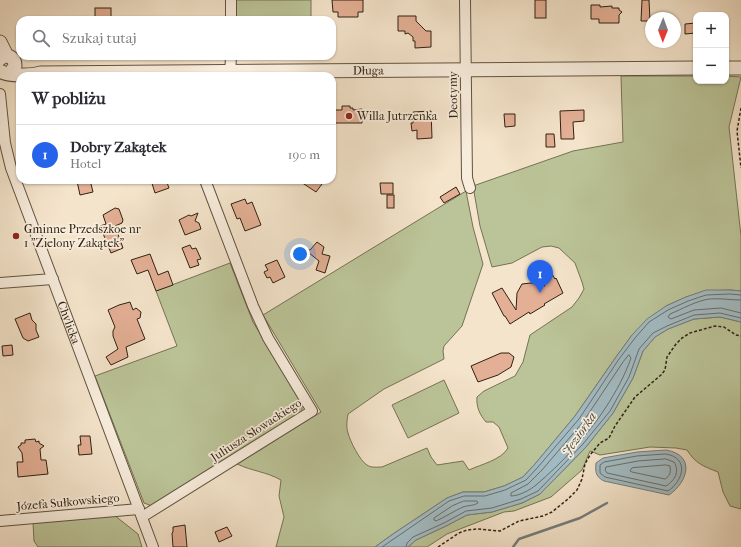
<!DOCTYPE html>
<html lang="pl">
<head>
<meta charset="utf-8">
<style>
  :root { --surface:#fff; --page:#f2f2f3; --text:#2b2b33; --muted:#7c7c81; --line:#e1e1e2; --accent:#2563eb }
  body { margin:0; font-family:"IM FELL French Canon",serif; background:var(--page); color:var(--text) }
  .controls { position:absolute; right:12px; top:12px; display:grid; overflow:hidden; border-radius:8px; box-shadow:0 1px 3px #0004 }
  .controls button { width:36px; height:36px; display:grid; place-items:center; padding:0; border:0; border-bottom:1px solid var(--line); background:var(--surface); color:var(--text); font:20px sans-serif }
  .compass { position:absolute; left:645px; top:12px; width:36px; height:36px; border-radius:50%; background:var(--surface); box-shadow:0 1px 3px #0004; rotate:181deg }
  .you { position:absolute; left:300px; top:254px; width:14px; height:14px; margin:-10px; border:3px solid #fff; border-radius:50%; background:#1a73e8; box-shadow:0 0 0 6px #1a73e833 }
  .badge { display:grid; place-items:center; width:26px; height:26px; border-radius:50%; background:var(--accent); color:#fff; font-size:13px; font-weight:700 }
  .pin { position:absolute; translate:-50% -33px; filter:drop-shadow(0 1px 2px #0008) }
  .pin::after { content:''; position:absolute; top:21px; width:14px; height:12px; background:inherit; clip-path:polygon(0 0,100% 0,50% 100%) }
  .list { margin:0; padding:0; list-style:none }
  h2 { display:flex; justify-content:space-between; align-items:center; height:52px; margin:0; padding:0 16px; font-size:17px }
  h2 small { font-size:13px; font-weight:400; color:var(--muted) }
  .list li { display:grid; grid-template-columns:26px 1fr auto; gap:12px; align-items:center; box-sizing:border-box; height:60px; padding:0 16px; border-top:1px solid var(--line) }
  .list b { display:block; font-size:15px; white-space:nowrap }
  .list p { margin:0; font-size:13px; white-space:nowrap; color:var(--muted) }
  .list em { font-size:13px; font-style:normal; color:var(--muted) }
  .icon { flex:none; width:22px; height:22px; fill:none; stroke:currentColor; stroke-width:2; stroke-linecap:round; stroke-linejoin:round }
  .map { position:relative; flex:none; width:741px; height:547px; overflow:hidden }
  .search { position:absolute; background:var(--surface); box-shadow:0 1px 3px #0004; left:16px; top:16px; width:320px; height:44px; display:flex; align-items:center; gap:10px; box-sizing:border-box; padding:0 14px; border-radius:12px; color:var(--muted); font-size:15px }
  .panel { position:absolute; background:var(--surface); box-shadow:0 1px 3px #0004; left:16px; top:72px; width:320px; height:112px; border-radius:12px }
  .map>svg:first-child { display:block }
  .green { fill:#bbc498; stroke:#767254 }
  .water { fill:#a2bbc3; stroke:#747d7c }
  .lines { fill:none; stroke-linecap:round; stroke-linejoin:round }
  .shore { stroke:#696e6a; stroke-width:1 }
  .stream { stroke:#747d7c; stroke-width:2.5 }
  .building { fill:#e3af95; stroke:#302111 }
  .minor-casing { stroke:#615240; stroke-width:12 }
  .tertiary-casing { stroke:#615240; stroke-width:15 }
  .path { stroke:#302111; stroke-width:1.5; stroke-dasharray:3 2; stroke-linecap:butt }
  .minor { stroke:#f8eddd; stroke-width:10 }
  .tertiary { stroke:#f8eddd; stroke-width:13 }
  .poi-dot { fill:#8f2418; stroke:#f8eddd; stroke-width:1.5 }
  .labels { text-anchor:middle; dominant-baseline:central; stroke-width:3.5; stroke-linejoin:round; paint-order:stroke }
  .street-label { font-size:12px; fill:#302111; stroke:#f8eddd }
  .poi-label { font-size:12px; fill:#302111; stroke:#f8eddd; text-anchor:start }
  .water-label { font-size:13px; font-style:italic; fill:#524f46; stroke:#f8eddd }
</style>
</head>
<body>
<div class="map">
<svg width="741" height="547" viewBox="0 0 741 547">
  <rect width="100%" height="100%" fill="#f4e4cb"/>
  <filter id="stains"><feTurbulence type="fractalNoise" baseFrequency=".005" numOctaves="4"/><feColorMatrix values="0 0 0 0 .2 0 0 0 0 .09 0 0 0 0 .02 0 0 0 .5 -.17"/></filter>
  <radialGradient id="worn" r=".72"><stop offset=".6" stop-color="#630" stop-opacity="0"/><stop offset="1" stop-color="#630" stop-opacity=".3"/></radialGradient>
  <g class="green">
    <path d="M235,0H311V17H236Z"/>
    <path d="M621,76H696V81H726V76L741,77L729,127L741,236V291L730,290L706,291L686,297L666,306L632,335L616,357L575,416L535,464L523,477L504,486L484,492H463L447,498L393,534L375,547H276L284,517L279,496L281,480C267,472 252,471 237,464L321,412L263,315L466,191L473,227L483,264L462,326L444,346L443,351L444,359L384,389L348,414C347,420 346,427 348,433C350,441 360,461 367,465C371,468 377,467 382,467L427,448L431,457L437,465L463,461L469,470C482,464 501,460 508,448L499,427L493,422H486C480,415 476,407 477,397L484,391L515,376L523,362L530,335L572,307L579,298L584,289L582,282L575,263L559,248L551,246L542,247L512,263L492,267L480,226L473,186L573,151L623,142Z"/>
    <path d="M230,263L253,322L302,404V413L152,506L144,503L95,376L177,346L156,291Z"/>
    <path d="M720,317L741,322V509L730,506L723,492L718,472C703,466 696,464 687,450L676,448L650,447L600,455L590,451L582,470L551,497L514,511L504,512L447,534L427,547H408L416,540L446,526L467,515L492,512L522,503L540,494L586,447L613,413L633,378L643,351L655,337L668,329L694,319Z"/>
    <path d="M444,380L459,413L408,438L392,405Z"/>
    <path d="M114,515L138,534L142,547H38L34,541L33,522Z"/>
  </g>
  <g class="water">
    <path d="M706,290H730L741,291V322L720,317L694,319L668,329L655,337L643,351L633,378L613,413L586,447L540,494L522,503L492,512L467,515L446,526L416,540L408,547H375L393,534L447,498L463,492H484L504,486L523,477L535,464L575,416L616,357L632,335L647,319L666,306L686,297Z"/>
    <path d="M666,450C696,455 688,482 669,495L604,481C596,477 595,472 596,463L603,458L637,452Z"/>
  </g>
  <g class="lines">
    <g class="shore">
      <path d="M741,300C730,300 720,298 709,299C696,301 682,309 670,314L668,317L671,319L694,310L721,308L741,313"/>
      <path d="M629,355L631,358C625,375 616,392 606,407C589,434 560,465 536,485C530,490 519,496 511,496V493L528,484L542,470L583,422L623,362Z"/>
      <path d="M666,454C690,458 683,481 668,491L605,477L600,473V465L604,462L637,456Z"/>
      <path d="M666,459L674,462C680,472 675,480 666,486L607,473L605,470L606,467L638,461Z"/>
      <path d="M666,465L670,466C671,472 670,476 665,479L632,472L630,471L632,468Z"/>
      <path d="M464,501H477L478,503C474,506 468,505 463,507C454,511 445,517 436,521L434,520V518L452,506Z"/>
      <path d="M382,547L449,501L464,496H485L505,490L526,480L538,467L579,419L619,359L635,338L649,322L668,310L688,301L706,295L730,294L741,295"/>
      <path d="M406,547L407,543L413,537L444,523L466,511L492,508L521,499L538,491L583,444L610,411L629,377L639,349L653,333L667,326L694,315L720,313L741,318"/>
    </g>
    <path class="stream" d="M513,547L519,539L580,518L607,503"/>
  </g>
  <g class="building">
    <path d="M332,0H363V12H358V17H338V12H333Z"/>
    <rect x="535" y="0" width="11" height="18"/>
    <path d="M642,0H649L650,21H641Z"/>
    <path d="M591,5H600V7L612,6V8H619V10L622,12L619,15V23H599V19H591Z"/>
    <rect x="95" y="8" width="16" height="12"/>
    <path d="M398,16H416V21L426,31H431V47L415,48V41H413V37L408,33L405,34V31H398Z"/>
    <path d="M696,23V33L685,34V24Z"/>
    <path d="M342,106H350V108H353V110L362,109V113H366V119L362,120V123H335V120H332V113H335V110H342Z"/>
    <path d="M584,110V121L573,122L574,139H561L560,111Z"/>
    <path d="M431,111L432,138L417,139V130L412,131L411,123H413V112Z"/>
    <path d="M504,114H515V126L505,127Z"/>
    <path d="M546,134H554L555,147H546Z"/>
    <path d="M80,180H90L93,192L80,195L77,181Z"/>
    <path d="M151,180H166L169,188L155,193Z"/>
    <path d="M298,180H316L322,184L316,192Z"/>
    <path d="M380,183H393V194H381Z"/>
    <path d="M456,187L460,194L444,203L440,197Z"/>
    <rect x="387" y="195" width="7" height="13"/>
    <path d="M245,199L247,204L252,202L261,225L245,231L240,218L237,219L231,204Z"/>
    <path d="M115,208L119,209L123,220L122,223L115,226L123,248L111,253L100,226L106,224L103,215Z"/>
    <path d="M198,213L195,221L199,223L201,229L185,235L179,220L189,215L191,216Z"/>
    <path d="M317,242L324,247L322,254L330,256L325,273L316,270L319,261L304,249L310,250Z"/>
    <path d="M190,245L192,249L196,248L201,259L197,260L199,265L190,268L182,248Z"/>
    <path d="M150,254L158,275L168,271L173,285L156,291L148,270L137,274L131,260Z"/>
    <path d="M277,260L285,277L273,283L270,277L267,278L264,272L268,270L265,265Z"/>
    <path d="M545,262L555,279L556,278L563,293L544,304L545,305L530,314L529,312L510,324L505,316H504L492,293L502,288L516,310L517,293L522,284L531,283L545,286L535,268Z"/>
    <path d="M130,302L133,310L136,308L141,312L140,318L137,319L145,339L126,347L128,357L111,365L106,357L118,349L113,336V331L115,327L108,310L119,305Z"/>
    <path d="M30,313L32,320L36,324V330L39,337L28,341L23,338L15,319Z"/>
    <path d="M12,345L13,355L3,356L2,346Z"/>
    <path d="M501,353H509L514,357L511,367L498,375L478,382L471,366Z"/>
    <path d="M80,436H90L92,454L79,455L78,445H81Z"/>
    <path d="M35,439L36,442L39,441V443L44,446L40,449L41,460H46L48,474L18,477L17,462H23L22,453L18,447L21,445V443H25V440Z"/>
    <path d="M185,525L187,547H173L172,533L173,532V527Z"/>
    <path d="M227,527L232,536L219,542L215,532Z"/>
  </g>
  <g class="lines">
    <defs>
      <g id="minor">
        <path d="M231,0V20"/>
        <path d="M465,0L467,178L470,188"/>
        <path d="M230,76L231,56"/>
        <path id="s1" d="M0,94L5,143L11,168L153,547"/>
        <path d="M0,283L53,279"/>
        <path d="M142,517L312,411L268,338L253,306L205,180"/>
        <path d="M0,521L139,509"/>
      </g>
      <g id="tertiary">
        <path d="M0,42L7,56"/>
        <path d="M0,59C7,53 15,57 15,66L10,73"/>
        <path d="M726,68H741"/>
        <path id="s2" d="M0,71C7,76 31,76 40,73L696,68"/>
      </g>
    </defs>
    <use href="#minor" class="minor-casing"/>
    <use href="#tertiary" class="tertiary-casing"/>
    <g class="path">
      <path d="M741,108L737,131L741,168"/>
      <path d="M438,547L459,533L467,530L477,529L500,531L519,521L543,516L552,512L568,499L577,490L582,479L585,464L590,455L600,443L609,438L615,426L635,397L661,375L665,370L667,357L676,344L682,338L690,333L715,326L724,327L736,335L741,336"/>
    </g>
    <use href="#minor" class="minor"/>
    <use href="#tertiary" class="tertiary"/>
  </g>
  <g class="poi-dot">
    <circle cx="349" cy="116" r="4"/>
    <circle cx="16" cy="236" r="4"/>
  </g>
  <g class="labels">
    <g class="street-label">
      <text stroke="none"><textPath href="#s2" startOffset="369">Długa</textPath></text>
      <text transform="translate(453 95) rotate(-91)">Deotymy</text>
      <text stroke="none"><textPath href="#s1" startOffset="240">Chylicka</textPath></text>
      <text transform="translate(256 430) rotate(-33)">Juliusza Słowackiego</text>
      <text transform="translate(68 502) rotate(-5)">Józefa Sułkowskiego</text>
    </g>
    <g class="poi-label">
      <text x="357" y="116">Willa Jutrzenka</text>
      <text x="24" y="229">Gminne Przedszkoe nr<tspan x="24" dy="14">1 "Zielony Zakątek"</tspan></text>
    </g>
    <g class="water-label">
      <text transform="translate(579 434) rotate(-55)">Jeziorka</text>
    </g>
  </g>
  <rect width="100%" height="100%" filter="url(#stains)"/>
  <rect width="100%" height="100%" fill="url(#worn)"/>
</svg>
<div class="controls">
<button>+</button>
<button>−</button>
</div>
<svg class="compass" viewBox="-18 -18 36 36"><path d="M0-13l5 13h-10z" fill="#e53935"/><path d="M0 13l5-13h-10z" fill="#7c7c81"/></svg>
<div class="you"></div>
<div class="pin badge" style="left:540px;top:293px">1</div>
<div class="search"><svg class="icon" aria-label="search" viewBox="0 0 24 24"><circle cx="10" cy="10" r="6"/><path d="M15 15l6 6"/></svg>Szukaj tutaj</div>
<section class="panel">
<h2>W pobliżu<small></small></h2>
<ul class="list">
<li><span class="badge">1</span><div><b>Dobry Zakątek</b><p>Hotel</p></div><em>190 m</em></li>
</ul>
</section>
</div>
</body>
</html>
